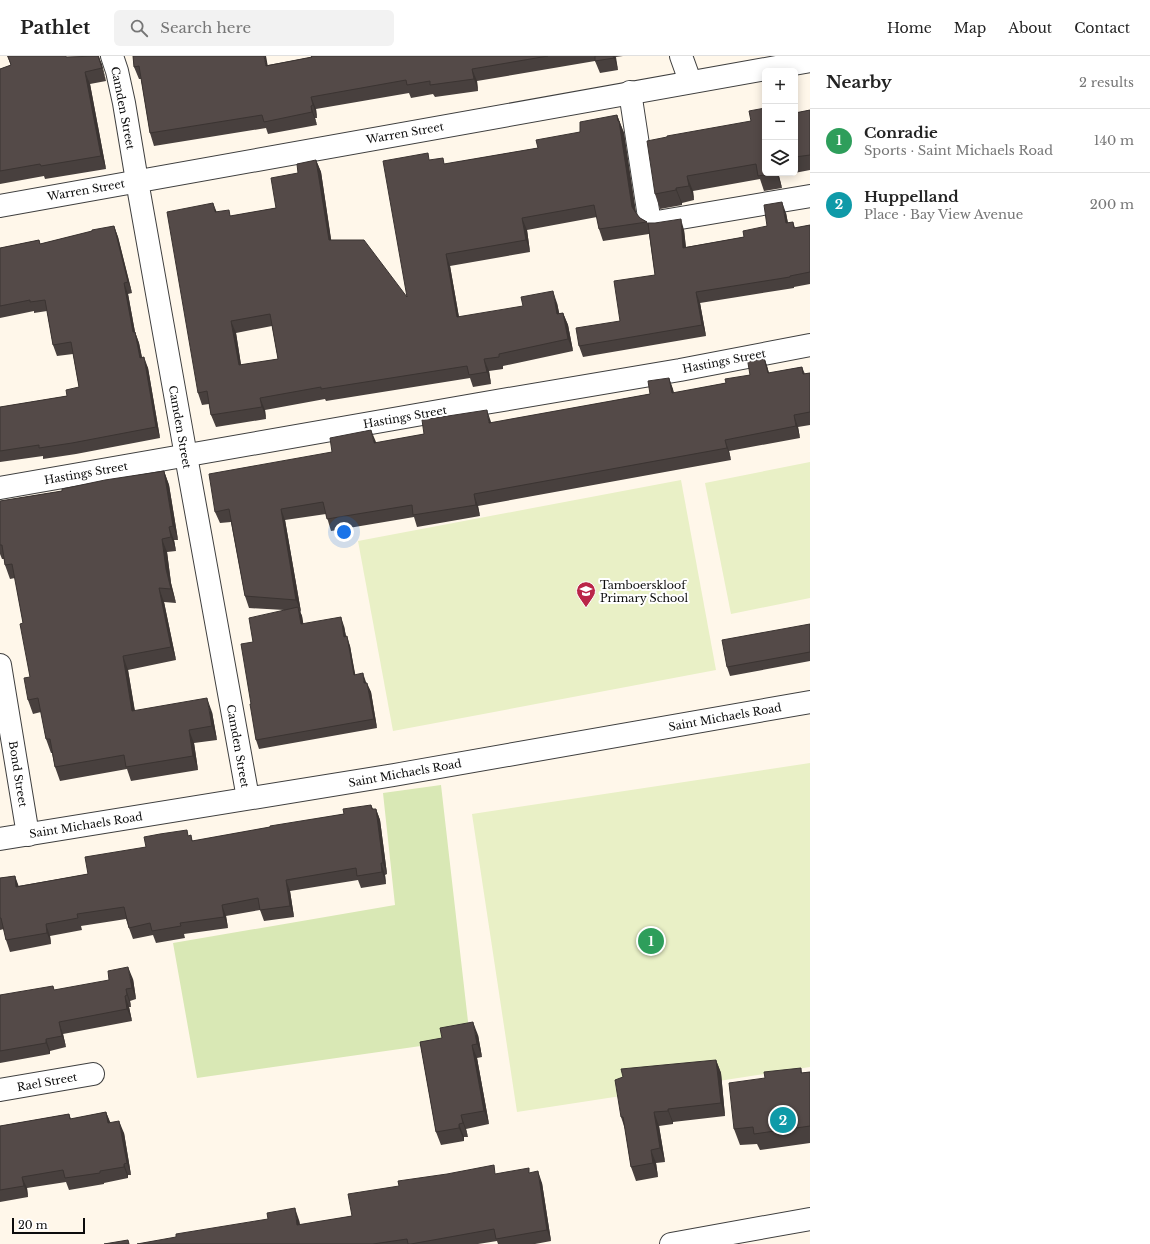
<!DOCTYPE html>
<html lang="en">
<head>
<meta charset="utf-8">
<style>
  :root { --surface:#fff; --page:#f2f2f2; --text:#222; --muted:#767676; --line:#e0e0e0; --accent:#7c3aed }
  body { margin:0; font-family:"Libre Baskerville",serif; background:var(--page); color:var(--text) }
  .controls { position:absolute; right:12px; top:12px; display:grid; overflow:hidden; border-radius:6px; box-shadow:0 2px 10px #0003 }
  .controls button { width:36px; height:36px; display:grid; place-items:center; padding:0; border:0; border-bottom:1px solid var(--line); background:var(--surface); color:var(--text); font:20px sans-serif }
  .scale { position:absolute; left:12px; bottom:10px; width:73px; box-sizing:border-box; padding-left:4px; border:2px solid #0c0c0c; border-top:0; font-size:11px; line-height:14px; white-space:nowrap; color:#0c0c0c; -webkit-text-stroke:3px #fff; paint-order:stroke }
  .you { position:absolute; left:344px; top:476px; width:14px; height:14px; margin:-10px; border:3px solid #fff; border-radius:50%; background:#1a73e8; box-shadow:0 0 0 6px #1a73e833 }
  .badge { display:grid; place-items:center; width:26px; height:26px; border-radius:50%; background:var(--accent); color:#fff; font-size:13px; font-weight:700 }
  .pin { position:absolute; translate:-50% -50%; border:2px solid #fff; box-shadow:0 1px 4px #0006 }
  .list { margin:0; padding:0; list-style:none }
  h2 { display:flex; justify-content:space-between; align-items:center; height:52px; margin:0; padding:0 16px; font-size:17px }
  h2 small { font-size:13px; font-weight:400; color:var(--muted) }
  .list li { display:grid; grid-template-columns:26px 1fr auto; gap:12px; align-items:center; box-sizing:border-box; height:64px; padding:0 16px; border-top:1px solid var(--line) }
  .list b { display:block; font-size:15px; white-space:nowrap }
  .list p { margin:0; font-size:13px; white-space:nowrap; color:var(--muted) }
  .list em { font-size:13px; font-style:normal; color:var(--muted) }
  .icon { flex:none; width:22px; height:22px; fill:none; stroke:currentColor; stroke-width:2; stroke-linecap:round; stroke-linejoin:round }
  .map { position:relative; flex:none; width:810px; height:1188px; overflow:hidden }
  header { display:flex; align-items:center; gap:24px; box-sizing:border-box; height:56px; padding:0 20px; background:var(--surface); border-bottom:1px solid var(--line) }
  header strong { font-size:19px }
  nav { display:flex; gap:22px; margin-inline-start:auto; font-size:14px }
  .search { width:280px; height:36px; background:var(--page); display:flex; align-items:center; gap:10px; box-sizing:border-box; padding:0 14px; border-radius:6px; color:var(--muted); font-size:15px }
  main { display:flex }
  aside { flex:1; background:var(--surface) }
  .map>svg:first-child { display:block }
  .green { fill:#d9e8b5 }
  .pitch { fill:#e9f0c6 }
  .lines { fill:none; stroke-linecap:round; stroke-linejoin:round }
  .minor-casing { stroke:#3f3f3f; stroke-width:24 }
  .minor { stroke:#fff; stroke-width:22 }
  .wall { fill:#48403e; fill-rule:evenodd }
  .shaded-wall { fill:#3b3432 }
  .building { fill:#544a48; stroke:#3b3432; fill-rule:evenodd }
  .labels { text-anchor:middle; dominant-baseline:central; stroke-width:4; stroke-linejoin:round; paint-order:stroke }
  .street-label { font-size:11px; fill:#0c0c0c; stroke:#fff }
  .poi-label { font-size:11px; fill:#0c0c0c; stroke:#fff; text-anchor:start }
</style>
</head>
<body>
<header>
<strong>Pathlet</strong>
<div class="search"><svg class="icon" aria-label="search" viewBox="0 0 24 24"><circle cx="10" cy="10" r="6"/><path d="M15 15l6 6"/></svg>Search here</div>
<nav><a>Home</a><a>Map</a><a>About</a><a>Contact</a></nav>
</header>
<main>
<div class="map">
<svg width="810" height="1188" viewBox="0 0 810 1188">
  <rect width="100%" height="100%" fill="#fff7ea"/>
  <path class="green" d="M441,729L470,983L197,1022L173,887L395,849L383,737Z"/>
  <g class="pitch">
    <path d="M810,406V542L731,558L705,427Z"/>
    <path d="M681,424L716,614L393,675L358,485Z"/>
    <path d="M810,707V1011L517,1056L472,758Z"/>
  </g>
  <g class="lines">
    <defs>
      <g id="minor">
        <path d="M112,0L117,15L124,47L137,125L186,400L248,742"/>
        <path d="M681,0L690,25"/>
        <path d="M630,36L649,161L653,165L657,166L810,140"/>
        <path d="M0,150L810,5"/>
        <path d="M0,432L479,348L680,314L810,289"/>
        <path d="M0,609L28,779"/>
        <path d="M0,783L394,719L810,646"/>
        <path d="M0,1034L93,1018"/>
        <path d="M671,1188L810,1163"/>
      </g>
    </defs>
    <use href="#minor" class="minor-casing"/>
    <use href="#minor" class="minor"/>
  </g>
  <g class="wall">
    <path d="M7,0H66V1L99,0L106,25L90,28L106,113L45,123L44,120L0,128V13L11,9Z"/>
    <path d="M133,0L268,9L312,1L311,0H623L616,1L618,14L600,17L595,5L477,25L478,35L435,41L433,38L411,42L409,37L316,53L317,62H315L317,69L268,78L266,72L154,90L150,77L141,23H139L134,11Z"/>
    <path d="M810,54V114L779,120L782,132L764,135L760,123L693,135L694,144L682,147V149L660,153L655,138L751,65L765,117H795V57Z"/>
    <path d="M617,59L624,77L636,158L640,162L647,166L648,167L684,174L686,191L744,181L767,170L786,157L788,167L793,166L795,172L810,169V228L794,231V232L700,247L706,280L583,301L579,290L620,265L655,219L649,178L603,185L599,173L597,161L527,174L530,196L450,210L459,261L557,247L559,257H563L568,269L573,295L503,310V313L489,315L491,328L473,331L470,322L326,345L325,343L265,354L266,363L216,371L211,359L209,348L202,349L198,337L217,156L231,160L276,152L298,117L316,104L321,116L331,184L407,241L431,104L445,108L538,92L580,76ZM272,270L278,303L241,309L236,277Z"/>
    <path d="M114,170L118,181L132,237L128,238L135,276L139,287L142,301L148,312L160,382L76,398L43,403V400L0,406V351L67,340L79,331L73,298L57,300L53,289L47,255L34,257V255L0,262V192L39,184L40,188Z"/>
    <path d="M763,298L767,310L769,317L802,311L805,318L810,317V369L798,371L800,382L729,395L731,404L478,450L480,460L417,471L414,461L331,475L326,458L285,464L301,556L300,555L302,560L303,568L344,570L346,581L350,590L355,619L366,627L371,636L377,672L259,693L256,684L251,648L253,586L284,554L249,552L245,540L231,466L220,467L215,456L332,396L376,387L491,366V367L650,338L669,322L674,337L726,327L750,319Z"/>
    <path d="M164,415L169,429L178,484H174L176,495L167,496L171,527L176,547L164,546L176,604L128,614L135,655L212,656L217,684L194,687L198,714L131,725L127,713L60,725L55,711L52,697H51L46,683L41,656L33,658L28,644L30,621L23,567L15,522L10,523L5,509L4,503H2L0,498V445L62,435Z"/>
    <path d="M810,568V605L730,620L727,611Z"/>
    <path d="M371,749L373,753H376L380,764L387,818L385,819L386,828L361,832L358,824L290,835L294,861L264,865L260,854L226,860L228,872L184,878L185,882L156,887L153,879L133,883L129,872L126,863L81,870L82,874L50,880L51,888L10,896L6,884L4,873L0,874V822L15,820L18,830L88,818L146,791L189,780L193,785L344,758Z"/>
    <path d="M133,923L136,943L130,945L131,951H129L132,965L63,978L66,991L50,995V998L0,1007V939L55,934Z"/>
    <path d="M478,979L482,1001L477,1002L489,1068L466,1073L468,1081H464V1085L441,1089L436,1076L420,986Z"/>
    <path d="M716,1004L721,1017L725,1060L673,1066V1068L659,1070L665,1106L656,1107L658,1121L636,1125L631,1111L625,1073L621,1061Z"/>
    <path d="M801,1012L802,1017L810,1016V1087L760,1094L757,1088L740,1089L734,1073L765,1022Z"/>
    <path d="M106,1056L110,1067L124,1077L131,1119H128V1122L104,1127V1128L69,1134L66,1126L27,1132L28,1141L0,1146V1070L69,1058L71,1063Z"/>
    <path d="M530,1117L542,1127L551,1185L535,1188H498L497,1185L478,1188H137L299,1164L300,1169L352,1160L497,1118Z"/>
  </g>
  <g class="shaded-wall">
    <path d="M98,0L102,8L106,25L102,12Z"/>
    <path d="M264,0H266L270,22L266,10Z"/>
    <path d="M613,0H615L618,14L614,2Z"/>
    <path d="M472,13L477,25L478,35L474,23Z"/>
    <path d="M85,16L90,28L106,113L101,100Z"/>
    <path d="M311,41L316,53L317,62L313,49Z"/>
    <path d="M311,50L315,62L317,69L312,56Z"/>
    <path d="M617,59L624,77L637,163L632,151Z"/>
    <path d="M316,104L321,116L333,196L329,184Z"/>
    <path d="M776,117H778L779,120L782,132Z"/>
    <path d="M687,120L693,135L694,144L689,130Z"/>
    <path d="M676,132L682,147V149L676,134Z"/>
    <path d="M782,146L786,157L790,178L786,167Z"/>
    <path d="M213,147L218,159L215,156Z"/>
    <path d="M522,162L527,174L530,196L526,184Z"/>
    <path d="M681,163L684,174L687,203L683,192Z"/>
    <path d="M114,170L118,181L132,237L128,226Z"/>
    <path d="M446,198L450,210L461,273L457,261Z"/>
    <path d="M124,227L128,238L137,287L133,276Z"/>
    <path d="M553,235L557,247L562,270L557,258Z"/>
    <path d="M696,236L700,247L706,280L702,269Z"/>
    <path d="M563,257L568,269L573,295L568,283Z"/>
    <path d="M231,265L236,277L243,321L239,309Z"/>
    <path d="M135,276L139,287L144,313L140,302Z"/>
    <path d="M763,298L767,310L772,329L768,317Z"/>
    <path d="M144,301L148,312L160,382L156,371Z"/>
    <path d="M484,303L489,315L491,328L487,316Z"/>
    <path d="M669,322L673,333L676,349L672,337Z"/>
    <path d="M260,342L265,354L266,363L262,351Z"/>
    <path d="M487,354L491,366L493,379L489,367Z"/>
    <path d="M794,359L798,371L800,382L796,370Z"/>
    <path d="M371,374L376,386L378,399L374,387Z"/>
    <path d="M725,384L729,395L731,404L727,392Z"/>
    <path d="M164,415L169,429L178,484L173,470Z"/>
    <path d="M474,438L478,450L480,460L476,449Z"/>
    <path d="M281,453L285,464L301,556L296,544Z"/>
    <path d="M169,471L174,484L176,495L171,481Z"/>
    <path d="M162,483L167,496L171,527L176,547L171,533L166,513Z"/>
    <path d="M159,532L164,546L176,604L171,591Z"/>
    <path d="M298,551L302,560L305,577L301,568Z"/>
    <path d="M341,561L344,570L348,590L344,581Z"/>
    <path d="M347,580L350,590L357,628L354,619Z"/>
    <path d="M123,600L128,614L137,669L132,655Z"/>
    <path d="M363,617L366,626L368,636L364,627Z"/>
    <path d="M367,627L371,636L377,672L374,663Z"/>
    <path d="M207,642L212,656L217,684L212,670Z"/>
    <path d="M189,674L194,687L198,714L193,700Z"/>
    <path d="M376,753L380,764L387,818L383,807Z"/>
    <path d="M381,807L385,819L386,828L382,816Z"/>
    <path d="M15,820L19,831H16Z"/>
    <path d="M286,824L290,835L294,861L290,850Z"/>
    <path d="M222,849L226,860L228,872L224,861Z"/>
    <path d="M46,868L50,880L51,888L47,877Z"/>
    <path d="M128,911L133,923L136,943L132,932Z"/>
    <path d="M126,933L130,945L131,951L127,939Z"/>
    <path d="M125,940L129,951L132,965L127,953Z"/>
    <path d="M59,966L63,978L66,991L62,980Z"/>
    <path d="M473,966L478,979L482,1001L477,988Z"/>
    <path d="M46,983L50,995V998L46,987Z"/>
    <path d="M472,989L477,1002L489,1068L484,1055Z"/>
    <path d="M716,1004L721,1017L725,1060L721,1047Z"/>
    <path d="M668,1053L673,1066V1068L668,1055Z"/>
    <path d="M106,1056L111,1068L108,1067Z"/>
    <path d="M654,1056L659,1070L665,1106L660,1092Z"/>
    <path d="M461,1059L466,1073L468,1081L463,1067Z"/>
    <path d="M119,1065L124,1077L131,1119L127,1107Z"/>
    <path d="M459,1068L464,1081V1085L459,1072Z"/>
    <path d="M651,1094L656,1107L658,1121L653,1107Z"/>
    <path d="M124,1108L128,1119V1122L124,1111Z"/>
    <path d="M538,1115L542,1127L551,1185L547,1174Z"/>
    <path d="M22,1121L27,1132L28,1141L24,1130Z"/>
    <path d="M295,1152L299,1164L302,1180L297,1169Z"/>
  </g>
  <g class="building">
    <path d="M8,0H66V1L98,0L102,12L85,16L101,100L41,110L40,108L0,115V13L11,9Z"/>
    <path d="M133,0H264L266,10L312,1L311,0H548L472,13L474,23L430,29V25L407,29L406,24L311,41L313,49L311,50L312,56L264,66L262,59L150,77L139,10L134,11Z"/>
    <path d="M595,0H613L614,2L595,5Z"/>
    <path d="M765,52V117H776L758,120L756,108L687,120L689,130L676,132V134L655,138L647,85L667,81V80L751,65L749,55Z"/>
    <path d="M810,54V99L795,101V57Z"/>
    <path d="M617,59L618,65H619L632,151L636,157L640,162L647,166L599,173L594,149L522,162L526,184L446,198L457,261L523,250L521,241L553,235L557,258L563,257L568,283L499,298V301L484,303L487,316L469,319L467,310L321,333V331L260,342L262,351L211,359L207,335L198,337L167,156L213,147L215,156L229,154L230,160L276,152L271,122L298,117L297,108L316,104L329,184H364L407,241L383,105L428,97L429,104L443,102L444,108L538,92L536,84L580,76V66ZM270,258L278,303L239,309L231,265Z"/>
    <path d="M782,146L786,167L793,166L794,172L810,169V216L790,220V221L696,236L702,269L579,290L576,272L620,265L614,225L655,219L648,167H655L681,163L683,192L744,181L743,175L767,170L764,149Z"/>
    <path d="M114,170L128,226L124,227L133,276H135L140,302L144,301L156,371L72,387L39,392V389L0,395V351L67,340L66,334L79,331L71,286L53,289L45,244L30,246V244L0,250V192L39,184L40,188L92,175V174Z"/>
    <path d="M763,298L768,317L802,311L803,318L810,317V356L794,359L796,370L725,384L727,392L474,438L476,449L413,459L412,449L327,463L323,446L281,453L296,544L245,540L229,453L215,456L209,418L332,396L330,382L371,374L374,387L424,378L422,364L487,354L489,367L650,338L648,325L669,322L672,337L726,327L725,323L750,319L747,301Z"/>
    <path d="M164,415L173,470L169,471L171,481L162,483L166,513L171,533L159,532L171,591L123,600L132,655L207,642L212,670L189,674L193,700L126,711L124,699L55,711L50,683H46L38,642L28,644L24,622L30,621L20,568L23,567L12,508L5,509L2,489H0V445L62,435V433L105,424Z"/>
    <path d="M298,551L301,568L341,561L344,581L347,580L354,619L363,617L364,627H367L374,663L256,684L250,648H251L241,588L253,586L249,562Z"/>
    <path d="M810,568V596L727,611L722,584Z"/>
    <path d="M371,749L372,753H376L383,807H381L382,816L357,820L356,812L286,824L290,850L260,854L258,842L222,849L224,861L180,867L181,870L152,875L150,867L129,872L124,851L77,858L78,862L46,868L47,877L6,884L1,862H0V822L15,820L16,831L88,818L85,801L146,791L144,781L160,778L187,774L188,780L191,779L192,785L270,771V770L344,758L343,753Z"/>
    <path d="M128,911L132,932L126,933L127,939L125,940L127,953L59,966L62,980L46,983V987L0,995V939L53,930L54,934L109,924L108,915Z"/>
    <path d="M473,966L477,988L472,989L484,1055L461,1059L463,1067L459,1068V1072L436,1076L420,986L442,982L440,972Z"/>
    <path d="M716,1004L721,1047L668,1053V1055L654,1056L660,1092L651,1094L653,1107L631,1111L623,1061H621L615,1024L623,1021L621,1013Z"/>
    <path d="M801,1012V1017L810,1016V1070L754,1078L753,1071L734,1073L729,1027L765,1022L764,1016Z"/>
    <path d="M106,1056L108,1067L119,1065L127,1107L124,1108V1111L100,1115V1117L65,1122L63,1114L22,1121L24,1130L0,1134V1070L69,1058L70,1063Z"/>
    <path d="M494,1109L495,1118L529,1112V1117L538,1115L547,1174L496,1183L494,1173L411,1188H408L407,1183L373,1188H137L176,1181V1178L268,1163L267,1157L295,1152L297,1169L352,1160L348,1138L399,1130L398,1125L447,1118Z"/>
    <path d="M128,1184L129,1188H104Z"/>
  </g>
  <defs>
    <symbol id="school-pin" viewBox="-11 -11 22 30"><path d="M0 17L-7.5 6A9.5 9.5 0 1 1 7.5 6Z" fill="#ba2548" stroke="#fff"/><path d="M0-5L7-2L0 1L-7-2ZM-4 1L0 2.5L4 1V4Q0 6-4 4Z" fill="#fff"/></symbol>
  </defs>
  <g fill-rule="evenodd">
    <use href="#school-pin" x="575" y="524" width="22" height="30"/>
  </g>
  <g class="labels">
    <g class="street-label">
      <text transform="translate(123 52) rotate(79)">Camden Street</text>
      <text transform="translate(405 77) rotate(-10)">Warren Street</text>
      <text transform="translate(86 134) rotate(-10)">Warren Street</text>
      <text transform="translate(724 305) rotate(-11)">Hastings Street</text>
      <text transform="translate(405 361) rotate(-10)">Hastings Street</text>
      <text transform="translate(180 371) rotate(80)">Camden Street</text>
      <text transform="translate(86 417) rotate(-10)">Hastings Street</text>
      <text transform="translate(725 661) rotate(-10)">Saint Michaels Road</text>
      <text transform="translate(238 690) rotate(80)">Camden Street</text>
      <text transform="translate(405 717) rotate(-10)">Saint Michaels Road</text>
      <text transform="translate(18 718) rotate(81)">Bond Street</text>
      <text transform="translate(86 769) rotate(-9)">Saint Michaels Road</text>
      <text transform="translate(47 1026) rotate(-10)">Rael Street</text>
    </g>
    <g class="poi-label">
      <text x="600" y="529">Tamboerskloof<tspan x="600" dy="13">Primary School</tspan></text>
    </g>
  </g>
</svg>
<div class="controls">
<button>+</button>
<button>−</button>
<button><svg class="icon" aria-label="layers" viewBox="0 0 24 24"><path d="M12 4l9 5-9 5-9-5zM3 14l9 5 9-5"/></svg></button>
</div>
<div class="scale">20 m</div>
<div class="you"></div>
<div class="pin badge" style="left:651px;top:885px;background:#2e9e5b">1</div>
<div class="pin badge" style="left:783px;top:1064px;background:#0f9aa8">2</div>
</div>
<aside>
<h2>Nearby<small>2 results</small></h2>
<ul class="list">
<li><span class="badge" style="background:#2e9e5b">1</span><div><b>Conradie</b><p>Sports · Saint Michaels Road</p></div><em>140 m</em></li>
<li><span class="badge" style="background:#0f9aa8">2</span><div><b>Huppelland</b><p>Place · Bay View Avenue</p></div><em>200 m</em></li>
</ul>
</aside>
</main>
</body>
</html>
